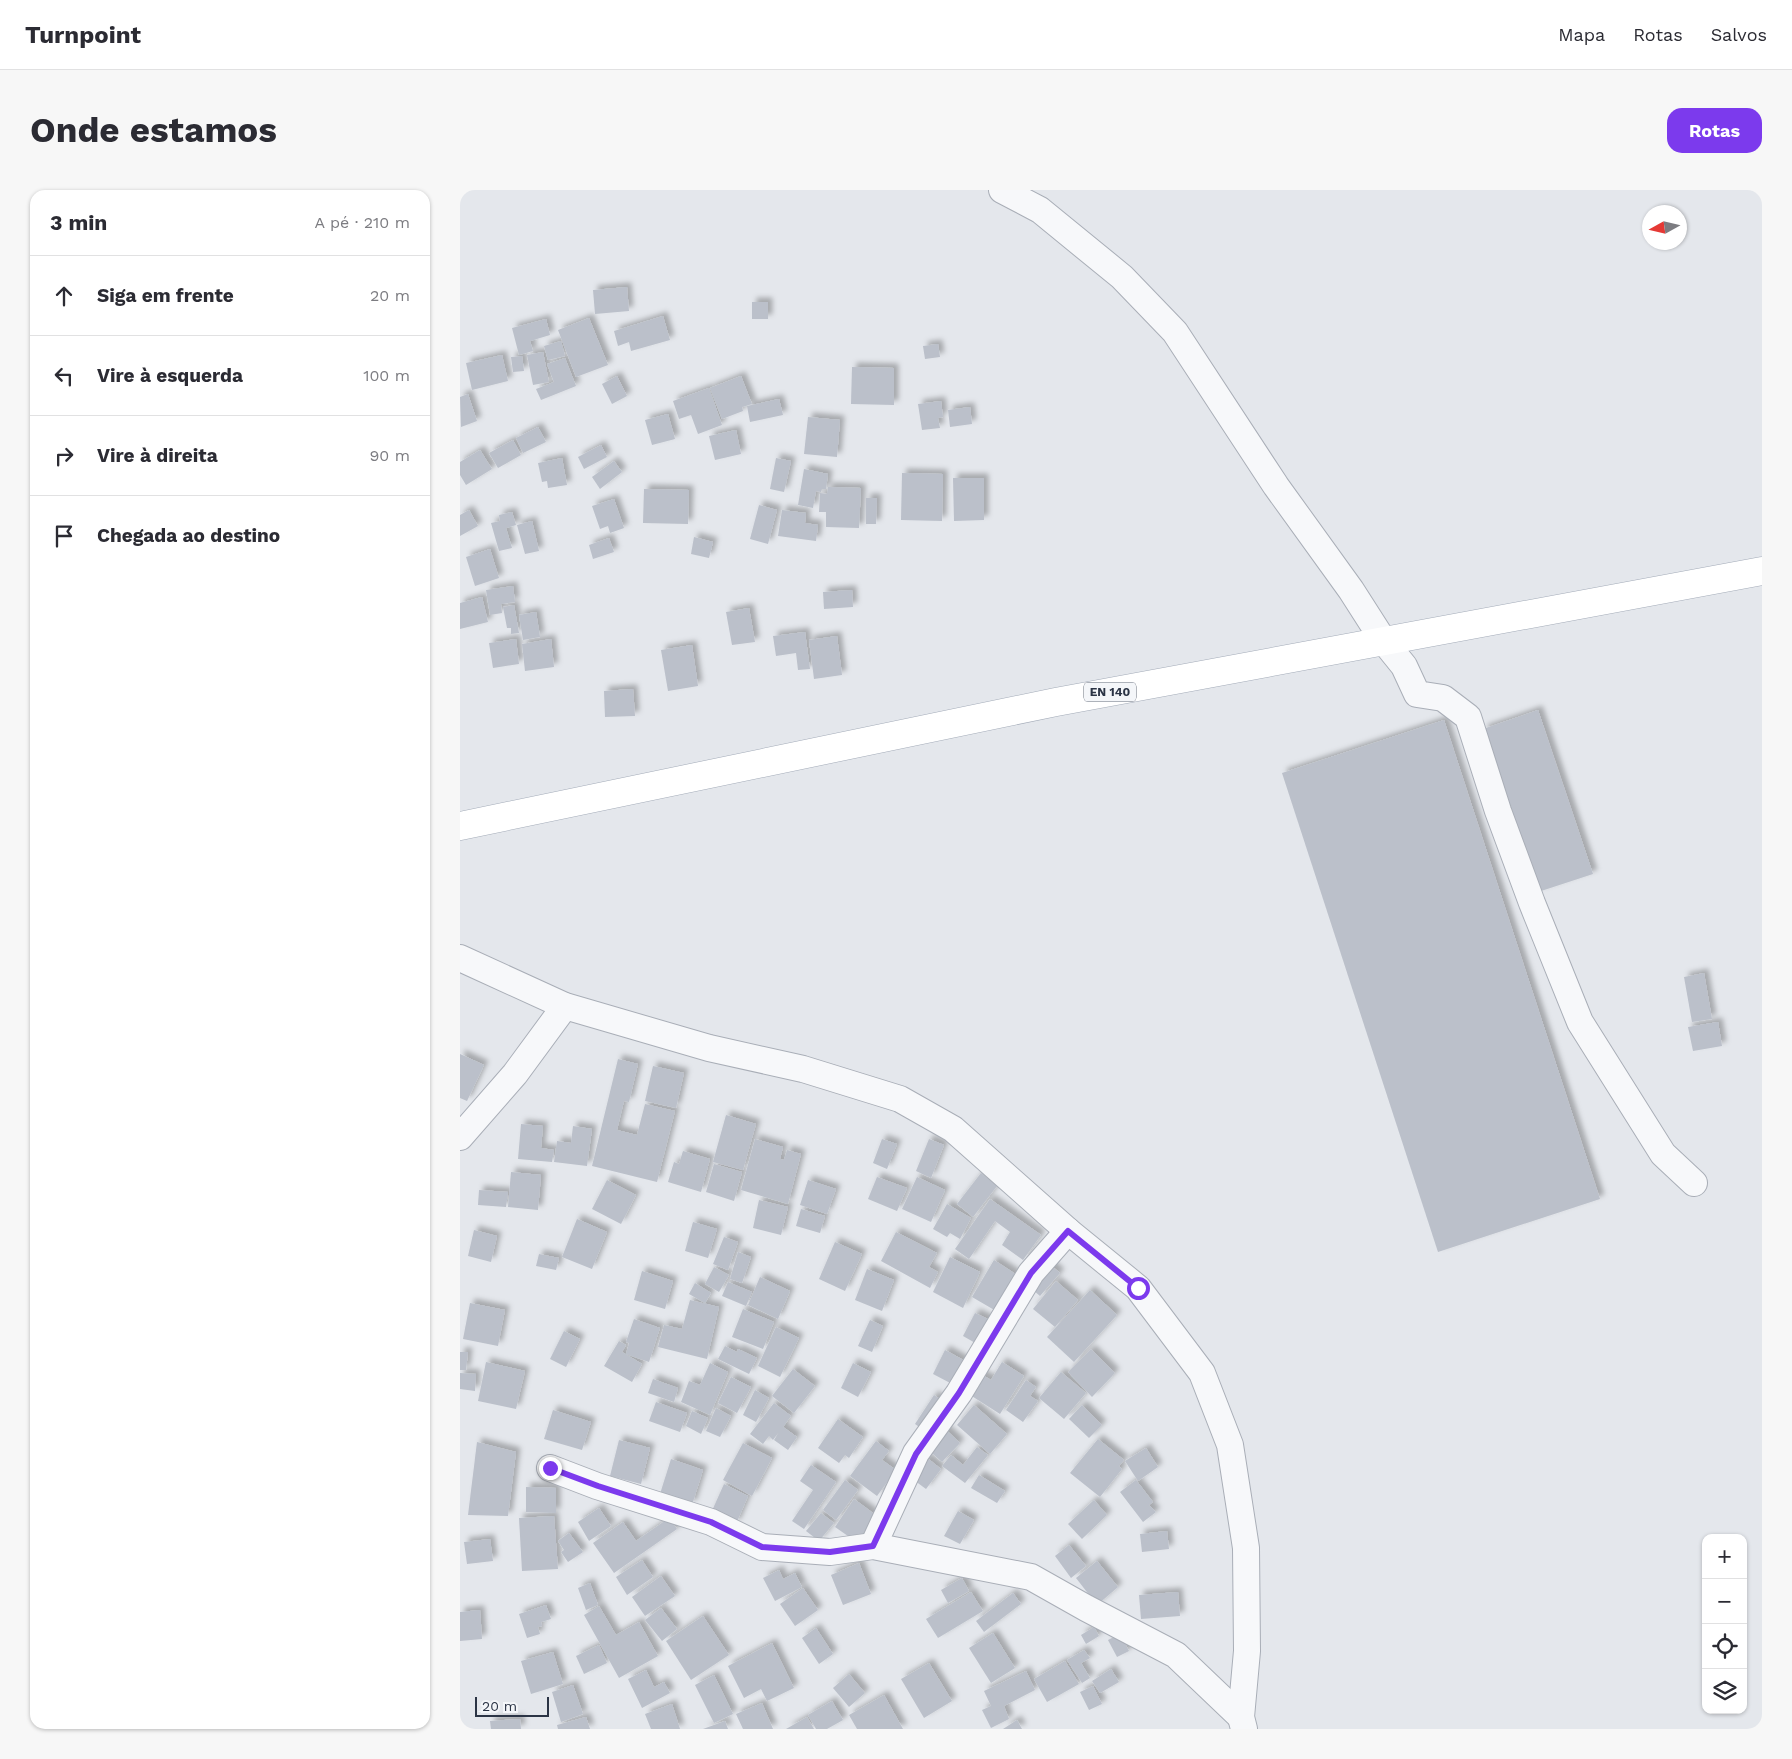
<!DOCTYPE html>
<html lang="pt">
<head>
<meta charset="utf-8">
<style>
  :root { --surface:#fff; --page:#f7f7f7; --text:#2b2b33; --muted:#7c7c81; --line:#e1e1e2; --accent:#7c3aed }
  body { margin:0; font-family:"Work Sans",sans-serif; background:var(--page); color:var(--text) }
  .controls { position:absolute; right:15px; bottom:15px; display:grid; overflow:hidden; border-radius:10px; box-shadow:0 1px 4px #0004 }
  .controls button { width:45px; height:45px; display:grid; place-items:center; padding:0; border:0; border-bottom:1px solid var(--line); background:var(--surface); color:var(--text); font:25px sans-serif }
  .compass { position:absolute; left:1182px; top:15px; width:45px; height:45px; border-radius:50%; background:var(--surface); box-shadow:0 1px 4px #0004; rotate:262deg }
  .scale { position:absolute; left:15px; bottom:12px; width:74px; box-sizing:border-box; padding-left:5px; border:2px solid #2b3445; border-top:0; font-size:14px; line-height:18px; white-space:nowrap; color:#2b3445; -webkit-text-stroke:4px #f4f6f9; paint-order:stroke }
  .stop { position:absolute; width:15px; height:15px; margin:-11px; border:4px solid #7c3aed; border-radius:50%; background:#fff }
  .stop.end { background:#7c3aed; border-color:#fff; box-shadow:0 1px 5px #0008 }
  .list { margin:0; padding:0; list-style:none }
  h2 { display:flex; justify-content:space-between; align-items:center; height:65px; margin:0; padding:0 20px; font-size:21px }
  h2 small { font-size:16px; font-weight:400; color:var(--muted) }
  .list li { display:grid; grid-template-columns:32px 1fr auto; gap:15px; align-items:center; box-sizing:border-box; height:80px; padding:0 20px; border-top:1px solid var(--line) }
  .list b { display:block; font-size:19px; white-space:nowrap }
  .list em { font-size:16px; font-style:normal; color:var(--muted) }
  .icon { flex:none; width:28px; height:28px; fill:none; stroke:currentColor; stroke-width:2; stroke-linecap:round; stroke-linejoin:round }
  .map { position:relative; flex:none; width:1302px; height:1539px; overflow:hidden; border-radius:15px }
  header { display:flex; align-items:center; gap:30px; box-sizing:border-box; height:70px; padding:0 25px; background:var(--surface); border-bottom:1px solid var(--line) }
  header strong { font-size:24px }
  nav { display:flex; gap:28px; margin-inline-start:auto; font-size:18px }
  .intro { display:flex; align-items:center; justify-content:space-between; box-sizing:border-box; height:120px; padding:0 30px }
  h1 { margin:0; font-size:35px }
  .button { padding:12px 22px; border-radius:15px; background:var(--accent); color:#fff; font-size:18px; font-weight:700 }
  main { display:flex; gap:30px; padding:0 30px }
  aside { flex:1; background:var(--surface); border-radius:15px; box-shadow:0 1px 4px #0004 }
  .map>svg:first-child { display:block }
  .building { fill:#bbc0ca; filter:url(#shadow) }
  .lines { fill:none; stroke-linecap:round; stroke-linejoin:round }
  .minor-casing { stroke:#a9aeb7; stroke-width:28 }
  .major-casing { stroke:#a3abb8; stroke-width:29 }
  .minor { stroke:#f7f8fa; stroke-width:26 }
  .major { stroke:#fff; stroke-width:28 }
  .route { stroke:#7c3aed; stroke-width:6 }
  .labels { text-anchor:middle; dominant-baseline:central; stroke-width:4.5; stroke-linejoin:round; paint-order:stroke }
  .shield { fill:#f4f6f9; stroke:#676e7b; stroke-width:1 }
  .shield-label { font-size:12px; font-weight:bold; fill:#2b3445 }
</style>
</head>
<body>
<header>
<strong>Turnpoint</strong>
<nav><a>Mapa</a><a>Rotas</a><a>Salvos</a></nav>
</header>
<div class="intro"><h1>Onde estamos</h1><a class="button">Rotas</a></div>
<main>
<aside>
<h2>3 min<small>A pé · 210 m</small></h2>
<ul class="list">
<li><svg class="icon" aria-label="ahead" viewBox="0 0 24 24"><path d="M12 20V5M6 11l6-6 6 6"/></svg><div><b>Siga em frente</b></div><em>20 m</em></li>
<li><svg class="icon" aria-label="left" viewBox="0 0 24 24"><path d="M17 20v-9H6M10 6l-5 5 5 5"/></svg><div><b>Vire à esquerda</b></div><em>100 m</em></li>
<li><svg class="icon" aria-label="right" viewBox="0 0 24 24"><path d="M7 20v-9h11M14 6l5 5-5 5"/></svg><div><b>Vire à direita</b></div><em>90 m</em></li>
<li><svg class="icon" aria-label="arrive" viewBox="0 0 24 24"><path d="M6 21V4h12l-3 4 3 4H6"/></svg><div><b>Chegada ao destino</b></div></li>
</ul>
</aside>
<div class="map">
<svg width="1302" height="1539" viewBox="0 0 1302 1539">
  <defs>
    <filter id="shadow"><feDropShadow dx="4.5" dy="-4.5" stdDeviation="2.5" flood-color="#0004"/></filter>
  </defs>
  <rect width="100%" height="100%" fill="#e4e7ec"/>
  <g class="building">
    <path d="M167,97L169,121L135,124L133,100Z"/>
    <rect x="292" y="112" width="16" height="17"/>
    <path d="M203,126L210,150L171,161L169,152L158,156L154,141Z"/>
    <path d="M129,128L148,175L116,187L98,140Z"/>
    <path d="M86,129L90,145L70,151L73,161L59,165L52,138Z"/>
    <path d="M101,151L105,166L88,170L84,156Z"/>
    <path d="M478,154L480,167L465,169L463,156Z"/>
    <path d="M83,162L89,192L73,195L67,165Z"/>
    <path d="M42,165L48,191L12,200L6,173Z"/>
    <path d="M62,166L64,181L53,182L51,167Z"/>
    <path d="M105,168L116,196L81,210L76,199L94,192L87,174Z"/>
    <path d="M392,177L434,178V215L391,214Z"/>
    <path d="M157,186L167,206L152,214L142,194Z"/>
    <path d="M281,186L292,214L282,217L283,221L262,229L250,198Z"/>
    <path d="M249,198L262,235L238,244L231,225L219,229L213,211Z"/>
    <path d="M8,204L17,231L1,237L0,207Z"/>
    <path d="M319,209L323,225L290,232L287,216Z"/>
    <path d="M481,211L483,227L478,228L480,238L462,240L458,214Z"/>
    <path d="M510,217L512,234L490,237L488,220Z"/>
    <path d="M208,224L215,249L192,255L185,230Z"/>
    <path d="M348,227L380,230L377,267L344,264Z"/>
    <path d="M78,237L86,252L63,263L56,248Z"/>
    <path d="M276,240L281,264L255,270L249,246Z"/>
    <path d="M53,250L61,265L38,278L29,263Z"/>
    <path d="M141,255L147,267L124,279L118,267Z"/>
    <path d="M20,260L32,279L6,295L0,285V272Z"/>
    <path d="M102,268L107,295L88,298L87,291L82,292L78,273Z"/>
    <path d="M316,268L331,271L324,302L310,299Z"/>
    <path d="M154,271L162,282L140,299L132,287Z"/>
    <path d="M344,279L368,284L366,299H362L361,302L356,301L353,318L338,315Z"/>
    <path d="M442,283L483,284L482,331L441,330Z"/>
    <path d="M493,288H524V330L494,331Z"/>
    <path d="M368,297L401,298L399,338L366,337V322H359L360,303L367,304Z"/>
    <path d="M184,299L229,300L228,334L183,333Z"/>
    <path d="M406,308H417L416,334H406Z"/>
    <path d="M154,309L164,338L150,343L148,336L140,339L132,316Z"/>
    <path d="M299,315L317,320L308,354L290,349Z"/>
    <path d="M9,320L18,336L0,346V325Z"/>
    <path d="M322,320L346,323L345,333L358,335L356,351L318,346Z"/>
    <path d="M52,322L56,335L46,338L52,358L39,361L31,333L40,331L39,325Z"/>
    <path d="M72,331L79,361L65,364L57,335Z"/>
    <path d="M234,347L253,352L249,368L231,364Z"/>
    <path d="M149,348L154,362L133,369L129,355Z"/>
    <path d="M30,359L39,388L15,396L6,367Z"/>
    <path d="M53,396L55,412L41,414L42,423L30,425L26,400Z"/>
    <path d="M392,400L393,417L364,419L363,402Z"/>
    <path d="M22,407L28,432L0,439V413Z"/>
    <path d="M54,415L59,443L51,444V438H47L43,417Z"/>
    <path d="M289,418L295,452L272,455L266,422Z"/>
    <path d="M76,422L80,447L63,450L59,425Z"/>
    <path d="M345,442L350,479L338,480L336,463L316,466L313,446Z"/>
    <path d="M377,446L382,485L354,489L349,450Z"/>
    <path d="M56,449L59,474L33,478L29,453Z"/>
    <path d="M91,449L94,477L65,481L62,454Z"/>
    <path d="M232,455L238,496L208,501L201,460Z"/>
    <path d="M173,499L175,526L145,527L144,501Z"/>
    <path d="M1078,520L1133,684L1078,702L1023,539Z"/>
    <path d="M984,530L1140,1009L978,1062L822,583Z"/>
    <path d="M1244,783L1252,829L1232,832L1224,787Z"/>
    <path d="M1258,832L1262,856L1233,861L1228,837Z"/>
    <path d="M0,864L24,875L7,911L0,908Z"/>
    <path d="M158,869L178,874L169,912L164,911L157,940L177,945L185,914L215,921L197,992L132,976Z"/>
    <path d="M193,876L224,883L216,918L185,911Z"/>
    <path d="M266,925L296,934L283,980L253,972Z"/>
    <path d="M61,934L83,936L81,958L94,960L92,972L58,969Z"/>
    <path d="M113,936L132,939L127,976L94,972L97,951L111,953Z"/>
    <path d="M295,949L323,957L320,969L324,970L327,960L341,964L328,1014L281,1000Z"/>
    <path d="M422,949L437,954L427,979L413,973Z"/>
    <path d="M469,949L484,955L471,988L456,981Z"/>
    <path d="M223,961L250,969L241,1002L208,992L214,972L219,974Z"/>
    <path d="M254,974L282,982L274,1011L246,1002Z"/>
    <path d="M51,982L81,985L78,1020L48,1017Z"/>
    <path d="M521,983L537,996L513,1027L497,1014Z"/>
    <path d="M417,987L447,998L437,1021L408,1009Z"/>
    <path d="M457,987L485,1000L471,1032L442,1019Z"/>
    <path d="M147,990L176,1005L161,1034L132,1019Z"/>
    <path d="M348,990L376,999L367,1024L340,1015Z"/>
    <path d="M19,1000L48,1002L46,1017L18,1015Z"/>
    <path d="M530,1009L581,1045L563,1070L542,1055L550,1042L535,1031L509,1069L495,1059Z"/>
    <path d="M299,1010L328,1017L321,1045L293,1038Z"/>
    <path d="M487,1014L511,1028L500,1049L490,1043L487,1047L473,1039Z"/>
    <path d="M341,1019L365,1026L360,1043L336,1036Z"/>
    <path d="M117,1029L147,1042L132,1079L102,1067Z"/>
    <path d="M233,1032L257,1039L248,1068L225,1061Z"/>
    <path d="M14,1040L37,1046L31,1072L8,1066Z"/>
    <path d="M436,1042L477,1063L469,1077L478,1082L470,1098L421,1071Z"/>
    <path d="M264,1047L278,1052L268,1080L253,1074Z"/>
    <path d="M375,1052L402,1064L385,1101L359,1089Z"/>
    <path d="M278,1062L291,1067L282,1093L270,1089Z"/>
    <path d="M79,1064L99,1068L96,1080L76,1076Z"/>
    <path d="M490,1067L520,1082L503,1118L473,1102Z"/>
    <path d="M534,1070L557,1085L536,1121L512,1107Z"/>
    <path d="M587,1072L600,1083L580,1106L567,1095Z"/>
    <path d="M254,1077L269,1085L259,1102L245,1094Z"/>
    <path d="M407,1079L434,1090L422,1121L395,1110Z"/>
    <path d="M182,1081L213,1091L205,1119L174,1110Z"/>
    <path d="M300,1087L330,1101L318,1129L288,1115Z"/>
    <path d="M596,1091L618,1110L595,1137L573,1119Z"/>
    <path d="M268,1092L292,1102L286,1116L262,1106Z"/>
    <path d="M235,1093L251,1103L245,1113L229,1104Z"/>
    <path d="M630,1100L657,1125L614,1172L587,1147Z"/>
    <path d="M230,1110L259,1117L247,1169L198,1157L204,1135L222,1139Z"/>
    <path d="M10,1113L45,1120L38,1156L3,1149Z"/>
    <path d="M283,1119L314,1132L303,1159L272,1147Z"/>
    <path d="M515,1123L530,1130L517,1154L503,1146Z"/>
    <path d="M174,1129L200,1138L189,1172L166,1164L169,1153L166,1152Z"/>
    <path d="M410,1130L423,1136L412,1162L398,1156Z"/>
    <path d="M316,1137L339,1148L320,1187L298,1176Z"/>
    <path d="M104,1141L120,1149L106,1177L90,1169Z"/>
    <path d="M159,1151L166,1155L162,1162L182,1174L172,1192L144,1176Z"/>
    <path d="M265,1156L277,1162L278,1159L297,1168L289,1184L258,1169Z"/>
    <path d="M631,1159L655,1183L632,1207L608,1182Z"/>
    <path d="M485,1160L507,1172L494,1195L473,1184Z"/>
    <path d="M0,1162H8L6,1180H0Z"/>
    <path d="M26,1172L65,1181L56,1219L18,1211Z"/>
    <path d="M542,1172L564,1186L540,1224L507,1203L519,1183L531,1190Z"/>
    <path d="M250,1173L268,1182L250,1225L221,1212L229,1191L240,1195Z"/>
    <path d="M393,1173L411,1182L398,1207L381,1198Z"/>
    <path d="M333,1179L355,1196L334,1223L312,1206Z"/>
    <path d="M601,1182L626,1203L604,1229L579,1208Z"/>
    <path d="M0,1183L16,1184L15,1201L0,1199Z"/>
    <path d="M271,1187L291,1197L277,1223L258,1213Z"/>
    <path d="M193,1189L218,1198L214,1212L188,1203Z"/>
    <path d="M566,1190L576,1197L570,1206L578,1211L563,1232L546,1220Z"/>
    <path d="M295,1200L309,1208L296,1232L283,1225Z"/>
    <path d="M474,1205L484,1212L465,1241L455,1234Z"/>
    <path d="M196,1212L227,1223L220,1242L189,1231Z"/>
    <path d="M314,1213L331,1226L323,1237L337,1247L328,1260L314,1250L319,1242L313,1250L309,1246L303,1254L290,1244Z"/>
    <path d="M514,1215L547,1244L530,1264L497,1235Z"/>
    <path d="M622,1215L642,1235L629,1248L609,1229Z"/>
    <path d="M256,1218L271,1226L260,1247L246,1241Z"/>
    <path d="M93,1220L131,1232L122,1260L84,1249Z"/>
    <path d="M232,1221L248,1228L241,1244L226,1236Z"/>
    <path d="M378,1229L403,1247L389,1268L385,1265L379,1273L358,1258Z"/>
    <path d="M483,1237L500,1253L482,1272L465,1257Z"/>
    <path d="M638,1249L664,1270L659,1276L662,1279L640,1307L610,1283Z"/>
    <path d="M159,1250L190,1258L181,1294L150,1286Z"/>
    <path d="M416,1251L429,1261L422,1270L436,1280L417,1306L390,1286Z"/>
    <path d="M17,1252L56,1262L48,1326L8,1325Z"/>
    <path d="M283,1253L312,1268L292,1306L263,1290Z"/>
    <path d="M517,1257L528,1265L505,1293L482,1276L491,1265L503,1275Z"/>
    <path d="M686,1258L698,1277L678,1291L665,1271Z"/>
    <path d="M466,1267L481,1279L466,1299L451,1288Z"/>
    <path d="M211,1269L243,1280L232,1315L200,1304Z"/>
    <path d="M351,1275L376,1292L344,1339L332,1331L353,1300L340,1291Z"/>
    <path d="M519,1285L545,1301L537,1313L511,1298Z"/>
    <path d="M385,1290L398,1300L376,1330L363,1320Z"/>
    <path d="M676,1290L693,1312L689,1315L696,1322L683,1332L660,1302Z"/>
    <path d="M264,1294L288,1306L276,1334L251,1323Z"/>
    <path d="M66,1297L96,1298V1323L66,1322Z"/>
    <path d="M394,1309L417,1326L398,1353L375,1337Z"/>
    <path d="M634,1310L647,1325L622,1349L608,1334Z"/>
    <path d="M139,1318L151,1336L129,1351L118,1332Z"/>
    <path d="M498,1321L514,1330L500,1354L484,1346Z"/>
    <path d="M361,1323L374,1333L359,1351L346,1341Z"/>
    <path d="M94,1326L98,1379L62,1381L59,1328Z"/>
    <path d="M209,1328L217,1339L154,1383L133,1353L163,1332L176,1351Z"/>
    <path d="M707,1341L709,1359L682,1362L680,1344Z"/>
    <path d="M109,1343L123,1362L108,1372L101,1362L104,1360L98,1351Z"/>
    <path d="M30,1349L33,1371L7,1374L4,1352Z"/>
    <path d="M609,1355L626,1376L611,1388L595,1366Z"/>
    <path d="M182,1370L193,1387L167,1405L156,1387Z"/>
    <path d="M637,1371L658,1397L637,1415L616,1388Z"/>
    <path d="M399,1373L411,1404L383,1415L371,1385Z"/>
    <path d="M319,1380L323,1389L335,1383L342,1397L315,1411L303,1388Z"/>
    <path d="M201,1386L215,1406L185,1426L172,1407Z"/>
    <path d="M502,1388L509,1401L488,1413L481,1400Z"/>
    <path d="M130,1393L138,1415L126,1420L118,1398Z"/>
    <path d="M343,1398L358,1420L335,1436L320,1414Z"/>
    <path d="M511,1402L523,1421L478,1448L466,1429Z"/>
    <path d="M718,1402L720,1426L681,1429L679,1405Z"/>
    <path d="M553,1403L561,1414L524,1442L516,1431Z"/>
    <path d="M86,1415L91,1429L81,1432L82,1436L78,1437L80,1444L67,1448L59,1424Z"/>
    <path d="M139,1416L156,1445L179,1432L198,1466L159,1488L124,1425Z"/>
    <path d="M201,1418L217,1439L202,1451L185,1430Z"/>
    <path d="M20,1420L22,1449L0,1451V1422Z"/>
    <path d="M243,1426L269,1465L231,1490L206,1451Z"/>
    <path d="M634,1437L639,1446L626,1454L621,1445Z"/>
    <path d="M356,1438L373,1464L359,1474L342,1448Z"/>
    <path d="M533,1443L555,1478L531,1493L509,1458Z"/>
    <path d="M660,1444L669,1461L657,1467L648,1450Z"/>
    <path d="M312,1453L334,1498L307,1511L301,1499L284,1508L268,1476Z"/>
    <path d="M139,1455L147,1473L124,1484L116,1466Z"/>
    <path d="M624,1460L630,1468L621,1473L630,1488L622,1493L607,1470Z"/>
    <path d="M93,1462L103,1494L71,1504L61,1471Z"/>
    <path d="M605,1471L619,1494L587,1512L574,1489Z"/>
    <path d="M469,1473L492,1511L464,1528L441,1489Z"/>
    <path d="M651,1479L659,1492L640,1503L632,1491Z"/>
    <path d="M186,1480L194,1497L204,1492L210,1503L182,1518L168,1489Z"/>
    <path d="M566,1481L575,1500L544,1516L549,1529L531,1538L522,1520L531,1516L524,1501Z"/>
    <path d="M389,1484L405,1503L389,1517L373,1498Z"/>
    <path d="M254,1485L273,1524L254,1533L235,1495Z"/>
    <path d="M113,1495L123,1524L101,1532L92,1502Z"/>
    <path d="M633,1496L642,1514L629,1520L620,1502Z"/>
    <path d="M424,1505L443,1539H397L389,1525Z"/>
    <path d="M372,1511L383,1530L367,1539H356L348,1525Z"/>
    <path d="M302,1513L313,1539H283L276,1524Z"/>
    <path d="M212,1514L220,1539H191L185,1524Z"/>
    <path d="M126,1527L130,1539H98L97,1535Z"/>
    <path d="M347,1527L354,1539H326Z"/>
    <path d="M60,1529L61,1539H31L30,1531Z"/>
    <path d="M557,1530L562,1539H543Z"/>
    <path d="M265,1531L268,1539H243Z"/>
  </g>
  <g class="lines">
    <defs>
      <g id="minor">
        <path d="M542,0L580,20L662,87L715,142L816,296L891,400L923,450L944,476L957,504L983,508L1008,527L1038,621L1072,713L1120,832L1203,964L1234,993"/>
        <path d="M0,768L105,816L249,858L343,879L440,909L493,939L608,1041L678,1098L742,1183L770,1255L786,1358L787,1461L781,1527L784,1539"/>
        <path d="M0,947L55,884L105,816"/>
        <path d="M90,1278L137,1296L251,1332L302,1357L370,1362L413,1356L571,1387L626,1418L716,1465L781,1527"/>
        <path d="M413,1356L456,1263L499,1203L571,1083L608,1041"/>
      </g>
      <path id="major" d="M0,636L596,512L1302,381"/>
    </defs>
    <use href="#minor" class="minor-casing"/>
    <use href="#major" class="major-casing"/>
    <use href="#minor" class="minor"/>
    <use href="#major" class="major"/>
  </g>
  <g class="lines">
    <path class="route" d="M90,1278L138,1296L251,1332L302,1357L370,1362L413,1356L456,1264L499,1203L571,1083L608,1041L678,1098"/>
  </g>
  <g class="labels">
    <rect class="shield" x="624" y="492.5" width="52" height="19" rx="4"/>
    <g class="shield-label">
      <text x="650" y="502">EN 140</text>
    </g>
  </g>
</svg>
<div class="controls">
<button>+</button>
<button>−</button>
<button><svg class="icon" aria-label="locate" viewBox="0 0 24 24"><circle cx="12" cy="12" r="6"/><path d="M12 2v4M12 18v4M2 12h4M18 12h4"/></svg></button>
<button><svg class="icon" aria-label="layers" viewBox="0 0 24 24"><path d="M12 4l9 5-9 5-9-5zM3 14l9 5 9-5"/></svg></button>
</div>
<svg class="compass" viewBox="-18 -18 36 36"><path d="M0-13l5 13h-10z" fill="#e53935"/><path d="M0 13l5-13h-10z" fill="#7c7c81"/></svg>
<div class="scale">20 m</div>
<div class="stop" style="left:678px;top:1098px"></div>
<div class="stop end" style="left:90px;top:1278px"></div>
</div>
</main>
</body>
</html>
